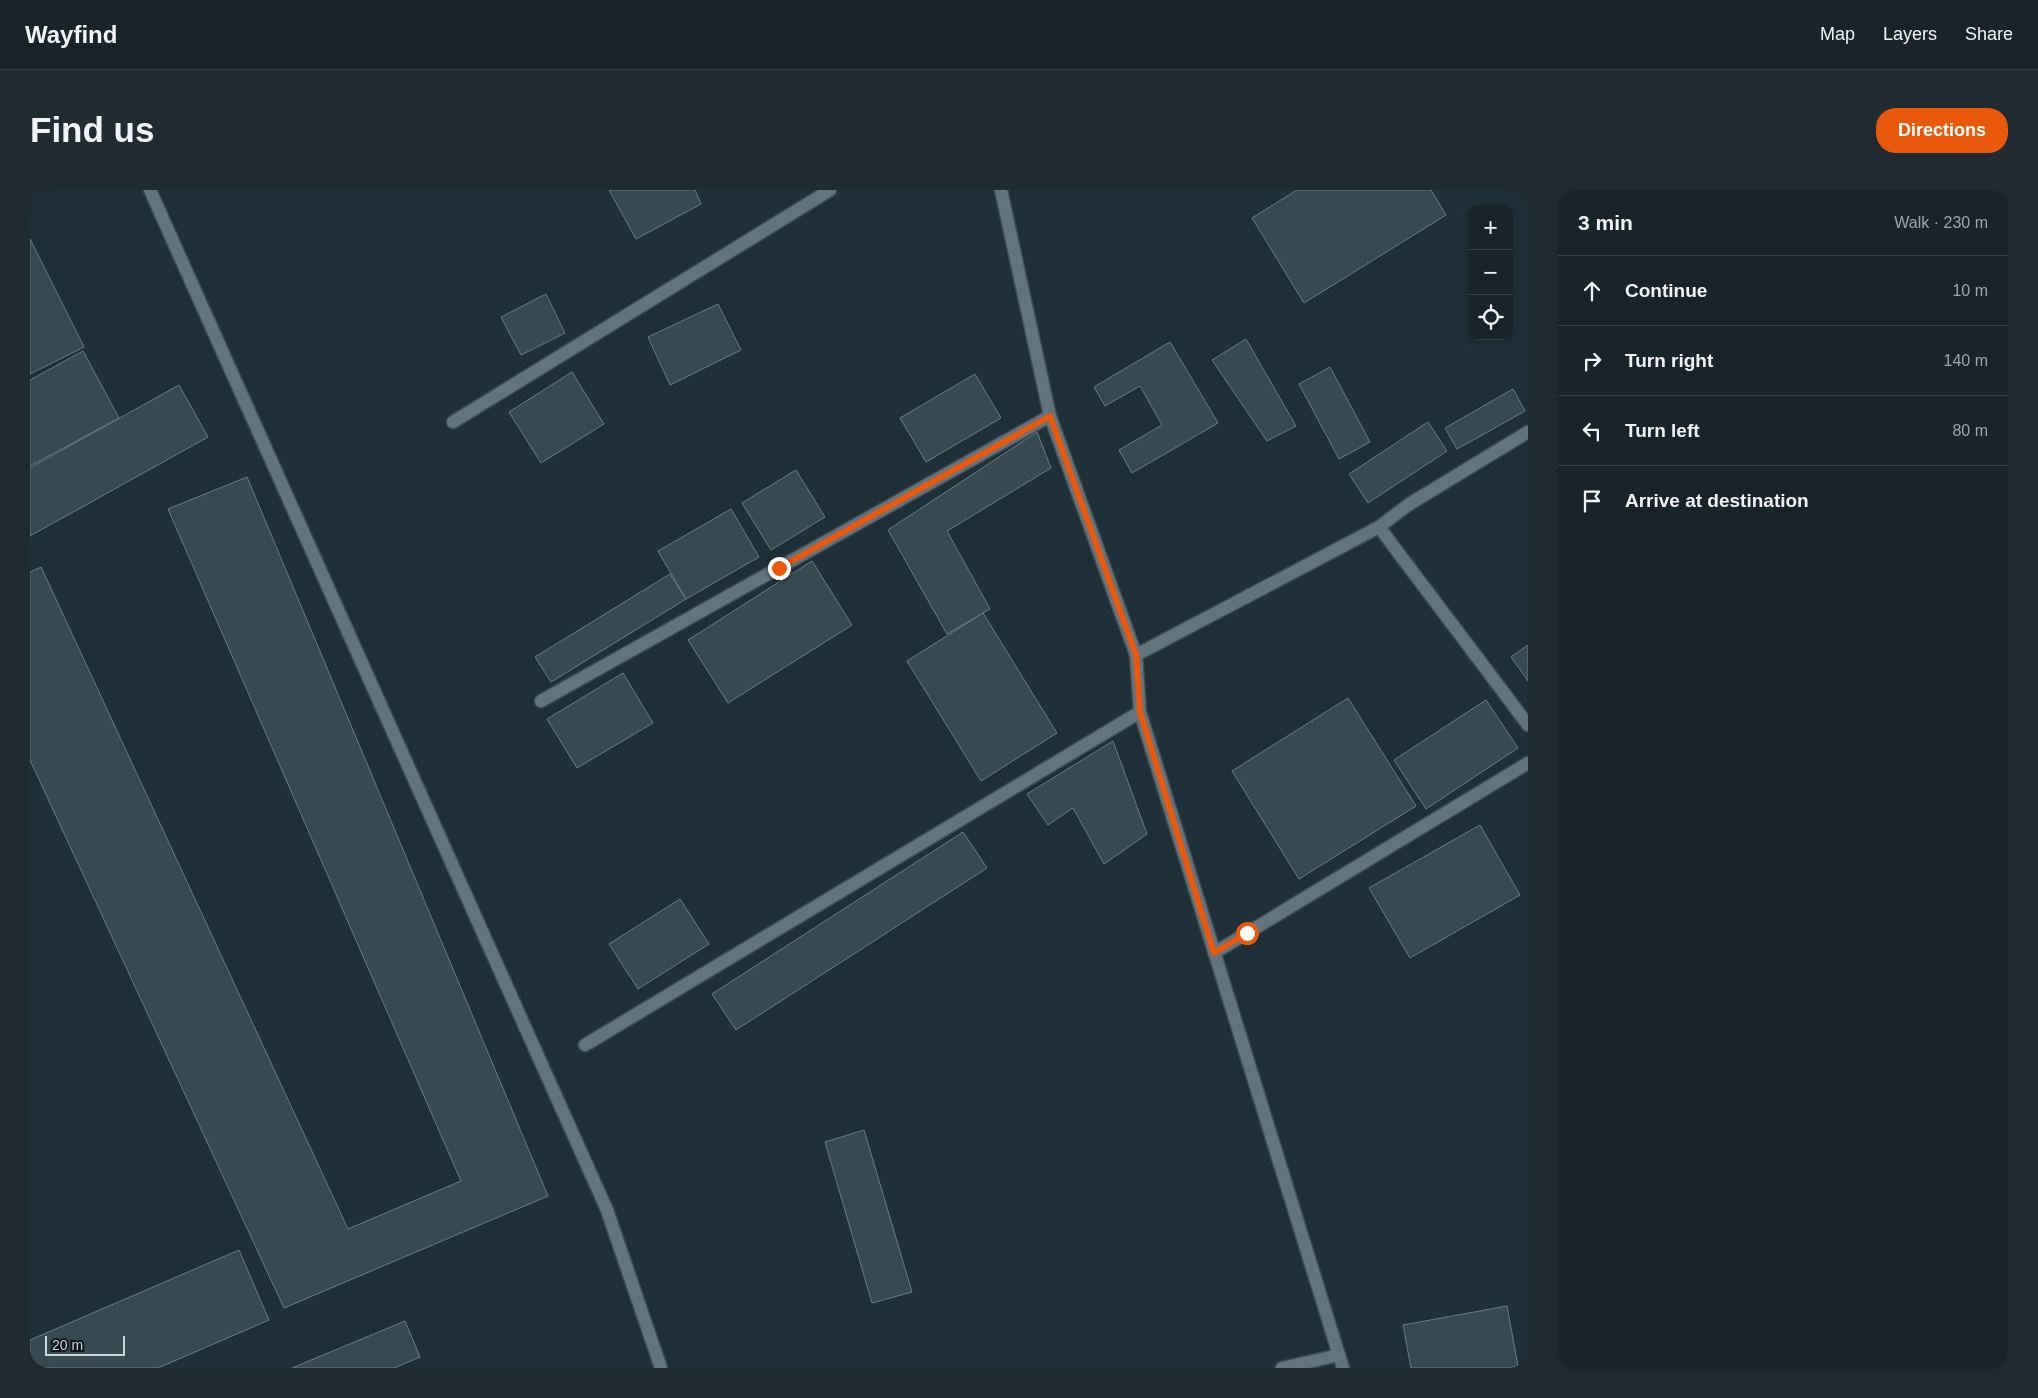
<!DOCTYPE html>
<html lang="en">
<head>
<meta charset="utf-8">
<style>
  :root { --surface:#18242a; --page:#212c32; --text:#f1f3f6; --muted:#9fa4a8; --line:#364147; --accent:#ea580c }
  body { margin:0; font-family:Arial,sans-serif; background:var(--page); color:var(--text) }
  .controls { position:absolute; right:15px; top:15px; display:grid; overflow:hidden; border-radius:10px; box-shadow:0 2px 8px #0003 }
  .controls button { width:45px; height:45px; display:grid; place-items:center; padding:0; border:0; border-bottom:1px solid var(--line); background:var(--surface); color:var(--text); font:25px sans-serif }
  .scale { position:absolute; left:15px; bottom:12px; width:80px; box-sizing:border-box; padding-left:5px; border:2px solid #cad5da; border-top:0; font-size:14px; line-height:18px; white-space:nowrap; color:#cad5da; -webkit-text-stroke:4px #10171b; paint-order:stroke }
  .stop { position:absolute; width:15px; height:15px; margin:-11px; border:4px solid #ea580c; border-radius:50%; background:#fff }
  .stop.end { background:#ea580c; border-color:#fff; box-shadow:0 1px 5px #0008 }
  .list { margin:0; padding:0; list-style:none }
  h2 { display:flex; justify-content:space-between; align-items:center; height:65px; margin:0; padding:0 20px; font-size:21px }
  h2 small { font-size:16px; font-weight:400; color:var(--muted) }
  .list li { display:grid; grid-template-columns:32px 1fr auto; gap:15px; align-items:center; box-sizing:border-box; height:70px; padding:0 20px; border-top:1px solid var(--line) }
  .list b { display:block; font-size:19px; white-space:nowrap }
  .list em { font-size:16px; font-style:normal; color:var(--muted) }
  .icon { flex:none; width:28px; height:28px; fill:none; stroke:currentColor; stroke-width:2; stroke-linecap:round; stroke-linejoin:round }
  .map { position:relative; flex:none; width:1498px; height:1178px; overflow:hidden; border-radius:20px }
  header { display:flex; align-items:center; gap:30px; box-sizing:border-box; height:70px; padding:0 25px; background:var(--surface); border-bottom:1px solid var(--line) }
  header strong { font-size:24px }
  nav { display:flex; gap:28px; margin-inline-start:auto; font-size:18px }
  .intro { display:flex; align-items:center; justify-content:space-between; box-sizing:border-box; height:120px; padding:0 30px }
  h1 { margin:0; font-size:35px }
  .button { padding:12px 22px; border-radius:20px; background:var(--accent); color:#fff; font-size:18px; font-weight:700 }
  main { display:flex; gap:30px; padding:0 30px }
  aside { flex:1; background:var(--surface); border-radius:20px; box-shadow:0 2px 8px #0003 }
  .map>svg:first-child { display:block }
  .building { fill:#374951; stroke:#697c86 }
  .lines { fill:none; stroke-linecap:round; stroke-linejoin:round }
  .lane-casing { stroke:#3e4d54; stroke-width:15 }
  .street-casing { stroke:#3e4d54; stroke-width:15 }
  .lane { stroke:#62747e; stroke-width:12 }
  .street { stroke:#62747e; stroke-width:12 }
  .route { stroke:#ea580c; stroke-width:6 }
</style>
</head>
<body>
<header>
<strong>Wayfind</strong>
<nav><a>Map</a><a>Layers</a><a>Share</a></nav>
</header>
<div class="intro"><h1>Find us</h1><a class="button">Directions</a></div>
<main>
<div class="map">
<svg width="1498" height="1178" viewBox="0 0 1498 1178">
  <rect width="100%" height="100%" fill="#203038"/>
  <g class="building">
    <path d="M579,0H665L671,14L606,49Z"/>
    <path d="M1267,0H1401L1416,25L1274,113L1222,28Z"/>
    <path d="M0,49L54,157L0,184Z"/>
    <path d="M516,104L535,143L491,165L471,127Z"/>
    <path d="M688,114L711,160L640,195L618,147Z"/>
    <path d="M1216,149L1266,236L1237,251L1182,170Z"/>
    <path d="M1140,152L1188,233L1102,283L1089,260L1132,235L1110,196L1075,216L1064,197Z"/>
    <path d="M53,161L89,228L0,276V190Z"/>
    <path d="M1300,177L1340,252L1309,269L1269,194Z"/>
    <path d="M542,182L574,234L511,273L479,222Z"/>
    <path d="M945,184L971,228L896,272L870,228Z"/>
    <path d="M149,195L178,247L0,346V278Z"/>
    <path d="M1483,199L1495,221L1427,259L1415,238Z"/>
    <path d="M1398,232L1417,261L1338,313L1319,284Z"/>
    <path d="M1007,242L1021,278L917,341L960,419L917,444L858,340Z"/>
    <path d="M766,280L795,327L741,360L712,313Z"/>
    <path d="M217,287L518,1006L254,1118L0,570V382L11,377L318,1039L431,991L138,319Z"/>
    <path d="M701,319L729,367L656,409L628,361Z"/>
    <path d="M782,371L822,435L698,513L658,450Z"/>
    <path d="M640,384L656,409L521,492L505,467Z"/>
    <path d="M953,423L1027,543L951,591L877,471Z"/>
    <path d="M1498,455V491L1481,467Z"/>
    <path d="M593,483L623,533L547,578L517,529Z"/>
    <path d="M1318,508L1386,616L1269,689L1202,581Z"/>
    <path d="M1456,510L1488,558L1396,619L1364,570Z"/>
    <path d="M1083,551L1117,644L1074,674L1043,618L1018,635L997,604Z"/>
    <path d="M1450,635L1490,705L1380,768L1339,698Z"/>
    <path d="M933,642L957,678L706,840L682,804Z"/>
    <path d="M650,709L679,754L608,799L579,754Z"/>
    <path d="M834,940L882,1102L842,1113L795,952Z"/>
    <path d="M209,1060L239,1130L128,1178H0V1150Z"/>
    <path d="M1477,1116L1488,1176L1479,1178H1381L1373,1135Z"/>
    <path d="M375,1131L390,1167L364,1178H262Z"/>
  </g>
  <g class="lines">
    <defs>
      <g id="lane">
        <path d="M423,232L800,0"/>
        <path d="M511,511L1020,226"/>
        <path d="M555,855L1110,522"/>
        <path d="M1252,1178L1309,1165"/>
      </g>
      <g id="street">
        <path d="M120,0L577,1020L631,1178"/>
        <path d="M971,0L1020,226L1106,465L1349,337L1378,315L1498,242"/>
        <path d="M1349,337L1498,535"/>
        <path d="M1106,465L1110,522L1313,1178"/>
        <path d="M1184,763L1498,573"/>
      </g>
    </defs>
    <use href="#lane" class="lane-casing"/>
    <use href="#street" class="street-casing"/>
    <use href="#lane" class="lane"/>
    <use href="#street" class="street"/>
  </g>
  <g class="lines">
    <path class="route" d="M749,378L1020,226L1106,465L1110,522L1184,763L1217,743"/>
  </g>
</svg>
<div class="controls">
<button>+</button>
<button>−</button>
<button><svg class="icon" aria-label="locate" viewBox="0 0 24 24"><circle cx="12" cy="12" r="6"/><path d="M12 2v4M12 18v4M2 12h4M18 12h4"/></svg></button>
</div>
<div class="scale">20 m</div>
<div class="stop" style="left:1217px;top:743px"></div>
<div class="stop end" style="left:749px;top:378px"></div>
</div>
<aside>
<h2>3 min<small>Walk · 230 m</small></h2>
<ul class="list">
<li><svg class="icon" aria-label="ahead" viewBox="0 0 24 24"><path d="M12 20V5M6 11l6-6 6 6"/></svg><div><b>Continue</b></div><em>10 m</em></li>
<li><svg class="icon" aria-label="right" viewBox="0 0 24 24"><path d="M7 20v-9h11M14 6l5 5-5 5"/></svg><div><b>Turn right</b></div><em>140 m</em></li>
<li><svg class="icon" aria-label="left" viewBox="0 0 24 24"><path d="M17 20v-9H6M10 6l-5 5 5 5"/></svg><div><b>Turn left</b></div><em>80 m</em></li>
<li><svg class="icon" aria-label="arrive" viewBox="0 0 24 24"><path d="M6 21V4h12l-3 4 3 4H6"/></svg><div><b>Arrive at destination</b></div></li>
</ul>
</aside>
</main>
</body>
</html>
